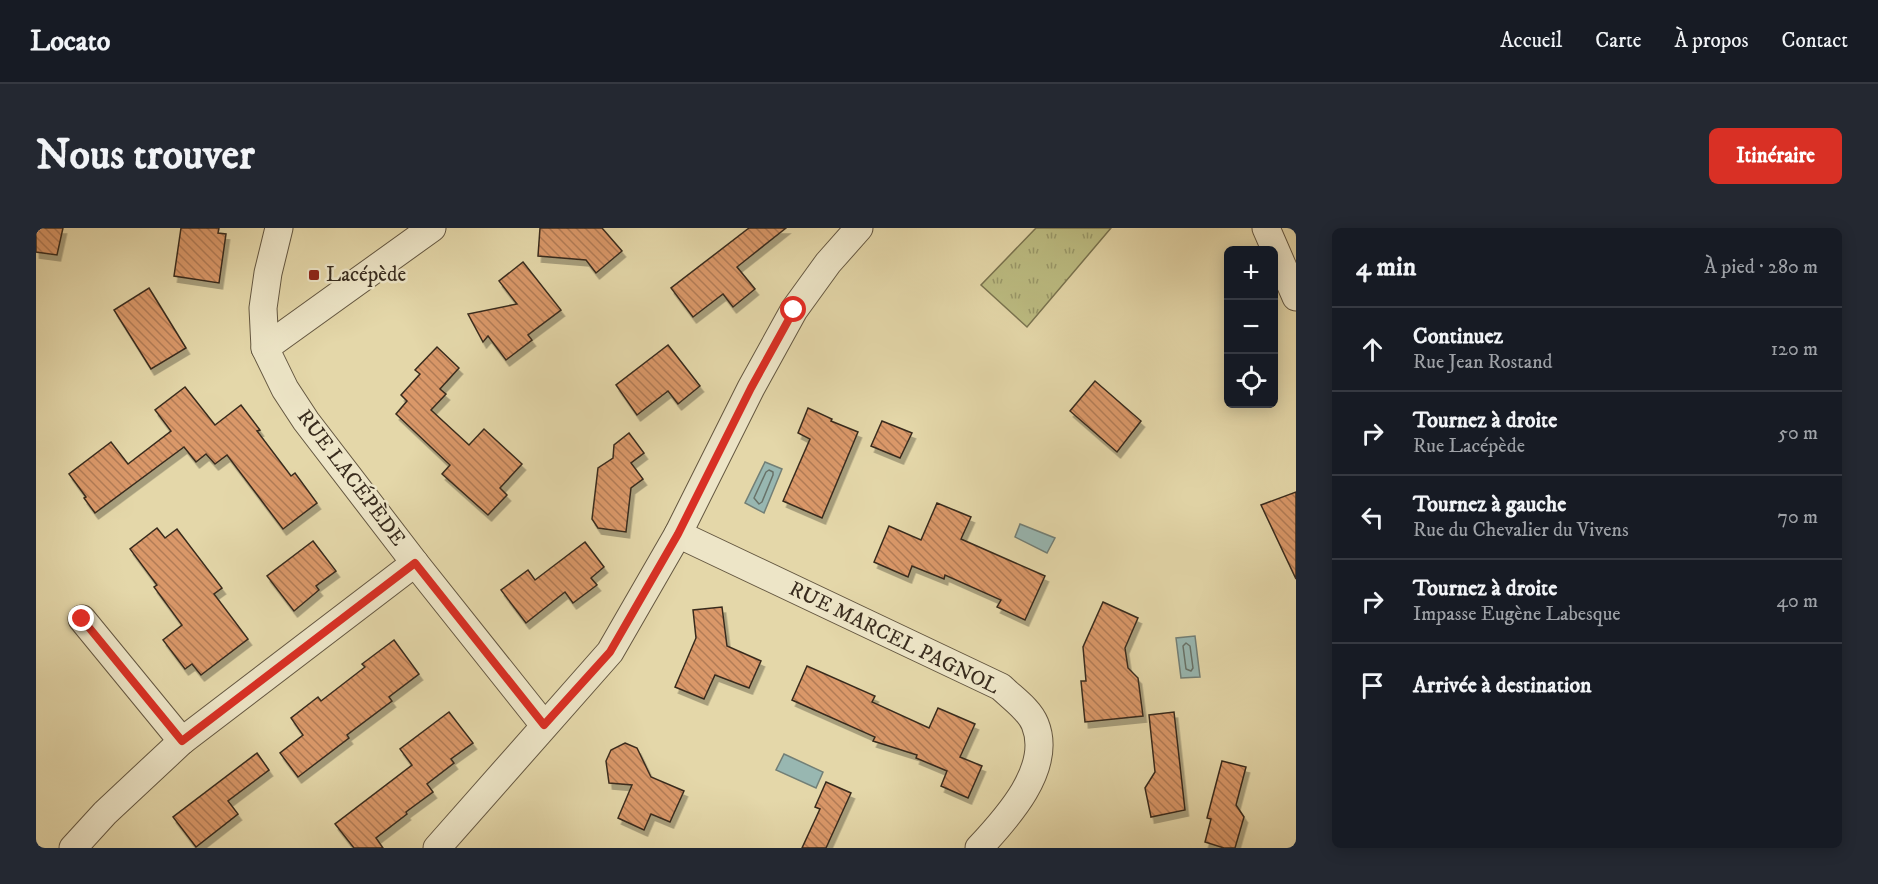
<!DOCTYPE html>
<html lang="fr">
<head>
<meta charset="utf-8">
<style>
  :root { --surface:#171b24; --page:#242831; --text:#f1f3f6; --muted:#9ea1a6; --line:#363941; --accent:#d93025 }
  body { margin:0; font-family:"IM FELL DW Pica",serif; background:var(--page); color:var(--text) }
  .controls { position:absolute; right:18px; top:18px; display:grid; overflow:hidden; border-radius:9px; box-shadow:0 3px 15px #0003 }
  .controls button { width:54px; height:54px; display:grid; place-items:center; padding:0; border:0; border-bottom:2px solid var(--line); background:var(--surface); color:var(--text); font:30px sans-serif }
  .stop { position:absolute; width:18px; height:18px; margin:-14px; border:4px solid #d93025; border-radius:50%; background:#fff }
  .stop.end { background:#d93025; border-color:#fff; box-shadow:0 2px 6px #0008 }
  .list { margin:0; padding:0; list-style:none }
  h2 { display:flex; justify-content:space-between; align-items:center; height:78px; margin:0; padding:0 24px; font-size:26px }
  h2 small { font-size:20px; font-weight:400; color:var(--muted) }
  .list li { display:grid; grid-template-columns:39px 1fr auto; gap:18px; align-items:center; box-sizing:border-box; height:84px; padding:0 24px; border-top:2px solid var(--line) }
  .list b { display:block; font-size:22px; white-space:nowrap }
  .list p { margin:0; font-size:20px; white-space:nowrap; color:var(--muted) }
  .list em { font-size:20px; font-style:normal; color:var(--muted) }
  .icon { flex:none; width:33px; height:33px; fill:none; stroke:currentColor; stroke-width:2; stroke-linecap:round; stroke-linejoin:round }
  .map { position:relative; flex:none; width:1260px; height:620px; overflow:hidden; border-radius:9px }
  header { display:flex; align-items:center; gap:36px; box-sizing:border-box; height:84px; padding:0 30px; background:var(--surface); border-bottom:2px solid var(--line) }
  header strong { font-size:28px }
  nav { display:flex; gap:33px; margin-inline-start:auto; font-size:21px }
  .intro { display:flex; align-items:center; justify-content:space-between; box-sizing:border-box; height:144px; padding:0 36px }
  h1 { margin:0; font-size:42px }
  .button { padding:15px 27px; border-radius:9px; background:var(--accent); color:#fff; font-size:21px; font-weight:700 }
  main { display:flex; gap:36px; padding:0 36px }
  aside { flex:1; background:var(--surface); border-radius:9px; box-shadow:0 3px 15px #0003 }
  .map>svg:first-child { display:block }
  .park { fill:url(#park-tufts); stroke:#7a7450; stroke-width:1.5 }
  .water { fill:#98b7b1; stroke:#727f76; stroke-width:1.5 }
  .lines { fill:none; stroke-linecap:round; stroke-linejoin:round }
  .shore { stroke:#687268; stroke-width:1.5 }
  .building { fill:url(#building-back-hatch); stroke:#392c1e; stroke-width:1.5; filter:url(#shadow) }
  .street-casing { stroke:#645741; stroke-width:29 }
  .street { stroke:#ede5c7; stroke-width:27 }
  .route { stroke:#d93025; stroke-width:8 }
  .poi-dot { fill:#8f2418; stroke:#ede5c7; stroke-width:2 }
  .labels { text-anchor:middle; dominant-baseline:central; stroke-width:5; stroke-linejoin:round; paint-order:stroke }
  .poi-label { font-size:21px; fill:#392c1e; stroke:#ede5c7; text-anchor:start }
  .street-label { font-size:21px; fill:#392c1e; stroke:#ede5c7 }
</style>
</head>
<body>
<header>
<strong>Locato</strong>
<nav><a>Accueil</a><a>Carte</a><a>À propos</a><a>Contact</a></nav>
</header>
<div class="intro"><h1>Nous trouver</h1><a class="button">Itinéraire</a></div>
<main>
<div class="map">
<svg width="1260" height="620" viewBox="0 0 1260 620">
  <defs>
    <pattern id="park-tufts" width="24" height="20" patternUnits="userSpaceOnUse" patternTransform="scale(1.5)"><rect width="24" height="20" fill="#bcbc82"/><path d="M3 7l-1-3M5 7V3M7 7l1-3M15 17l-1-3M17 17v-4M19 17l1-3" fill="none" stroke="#9a996a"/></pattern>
    <pattern id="building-back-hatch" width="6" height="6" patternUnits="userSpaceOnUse" patternTransform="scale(1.5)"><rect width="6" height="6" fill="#da9869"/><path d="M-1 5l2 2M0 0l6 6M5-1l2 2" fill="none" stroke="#b27c56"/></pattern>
    <filter id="shadow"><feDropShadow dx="3.5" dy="6" stdDeviation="0" flood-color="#0004"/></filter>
  </defs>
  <rect width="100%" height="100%" fill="#e4d7a9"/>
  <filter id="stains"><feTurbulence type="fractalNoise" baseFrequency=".00333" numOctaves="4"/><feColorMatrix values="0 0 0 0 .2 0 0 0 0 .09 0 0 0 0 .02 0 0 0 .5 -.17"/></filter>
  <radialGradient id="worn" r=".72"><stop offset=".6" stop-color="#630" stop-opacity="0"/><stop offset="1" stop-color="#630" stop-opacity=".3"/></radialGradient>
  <path class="park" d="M1000,0H1075L991,99L945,57Z"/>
  <g class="water">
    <path d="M729,234L746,241L728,285L709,275Z"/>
    <path d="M984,296L1019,310L1011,325L979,309Z"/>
    <path d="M1159,408L1164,449L1145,450L1140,410Z"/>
    <path d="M748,526L787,544L780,560L740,542Z"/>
  </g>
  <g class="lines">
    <g class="shore">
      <path d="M733,242L737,244V247L726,274L723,276L718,270L730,244Z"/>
      <path d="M1150,415L1154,418L1157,440L1155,443L1150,441L1147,418Z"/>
    </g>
  </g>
  <g class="building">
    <path d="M0,0H27L21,27L0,24Z"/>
    <path d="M145,0H183L182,5L190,6L183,55L138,48Z"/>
    <path d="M504,0H566L586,23L560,45L550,32L502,28Z"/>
    <path d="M713,0H750L701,39L719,61L697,79L687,66L657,89L635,60Z"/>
    <path d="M487,34L525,82L492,107L496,112L470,132L452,108L447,114L432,86L481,76L463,53Z"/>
    <path d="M113,60L150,120L115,141L78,82Z"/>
    <path d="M632,117L664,158L642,176L632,163L601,187L580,157Z"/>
    <path d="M401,119L423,140L404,161L410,166L395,182L433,217L448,201L486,236L464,260L471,267L452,287L406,246L414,237L360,186L371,173L365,167L384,146L379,142Z"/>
    <path d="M1059,153L1105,193L1081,224L1034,183Z"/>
    <path d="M149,159L179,197L205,177L224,202L221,203L255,248L259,245L281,275L247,301L191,227L179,236L170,226L160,234L148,219L59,285L48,270L50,269L33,246L75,214L92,236L135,203L119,182Z"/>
    <path d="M772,180L796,191L795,193L822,204L786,290L747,273L774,211L762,205Z"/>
    <path d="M846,193L876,205L864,230L835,218Z"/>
    <path d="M593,205L608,225L595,235L607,251L595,260L590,304L562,300L556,291L562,240L577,230L578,217Z"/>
    <path d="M1260,264V351L1225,277Z"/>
    <path d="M901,275L935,289L925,311L1009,348L989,392L961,379L965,372L909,347L908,351L876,338L872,349L838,334L853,298L885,312Z"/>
    <path d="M121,300L129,310L141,301L186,360L178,366L212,411L165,447L156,436L149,441L127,412L146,397L118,359L121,357L94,321Z"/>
    <path d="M277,313L300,343L280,358L283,362L258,383L231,348Z"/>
    <path d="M549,314L568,339L555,350L561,357L537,375L529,364L490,395L465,362L492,342L499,352Z"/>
    <path d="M1067,374L1102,390L1089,420L1092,440L1102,450L1107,488L1049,494L1045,453H1050L1047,419Z"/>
    <path d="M686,379L691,418L725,433L713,460L679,447L668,471L639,459L660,410L657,382Z"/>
    <path d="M358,412L383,446L353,469L356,473L311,507L313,510L262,549L244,525L267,507L255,490L282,469L285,473L329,439L326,436Z"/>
    <path d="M771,438L839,468L836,474L893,500L902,480L939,496L924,529L946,538L932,570L905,558L911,543L880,530L881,527L837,513L839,509L756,472Z"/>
    <path d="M413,484L437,515L415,531L418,535L391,556L397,564L370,584L371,586L340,610L347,620H318L299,596L376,537L364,521Z"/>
    <path d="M1138,484L1149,582L1115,589L1109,560L1119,544L1113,487Z"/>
    <path d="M589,515L601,520L615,549L648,563L634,594L615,586L608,602L582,590L596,557L573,555L570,533L575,522Z"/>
    <path d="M221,525L233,542L192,573L202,586L160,619L137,589Z"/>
    <path d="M1186,533L1210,539L1200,577L1208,589L1199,620H1188L1169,614L1175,591L1171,590Z"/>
    <path d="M790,554L815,565L790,620H766L784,581L779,579Z"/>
  </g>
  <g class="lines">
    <defs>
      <g id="street">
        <path d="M243,0L232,45L227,80L229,120L249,161L270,193L379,335L508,497"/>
        <path d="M1230,0L1260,69"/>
        <path d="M229,120L396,0"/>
        <path d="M642,306L965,459C976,470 993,481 999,496C1017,540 971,590 943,620"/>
        <path d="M46,391L146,513"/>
        <path d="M37,620L69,585L146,513L379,335"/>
        <path d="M401,620L574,424L642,306L715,160L758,82L792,35L823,0"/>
      </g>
    </defs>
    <use href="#street" class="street-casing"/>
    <use href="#street" class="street"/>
  </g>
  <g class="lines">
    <path class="route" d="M46,391L146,513L379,335L508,497L574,424L642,306L715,160L758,82"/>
  </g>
  <rect class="poi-dot" x="272" y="41" width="12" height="12" rx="3"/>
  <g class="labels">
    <g class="poi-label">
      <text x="290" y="47">Lacépède</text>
    </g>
    <g class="street-label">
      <text transform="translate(315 250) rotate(53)">RUE LACÉPÈDE</text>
      <text transform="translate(858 410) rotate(26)">RUE MARCEL PAGNOL</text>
    </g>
  </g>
  <rect width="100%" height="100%" filter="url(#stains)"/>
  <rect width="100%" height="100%" fill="url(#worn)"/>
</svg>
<div class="controls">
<button>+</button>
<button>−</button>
<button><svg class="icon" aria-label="locate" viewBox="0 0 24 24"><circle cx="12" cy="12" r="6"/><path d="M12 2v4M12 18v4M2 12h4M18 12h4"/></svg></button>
</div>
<div class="stop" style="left:758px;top:82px"></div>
<div class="stop end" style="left:46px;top:391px"></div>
</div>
<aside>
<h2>4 min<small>À pied · 280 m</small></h2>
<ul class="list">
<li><svg class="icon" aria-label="ahead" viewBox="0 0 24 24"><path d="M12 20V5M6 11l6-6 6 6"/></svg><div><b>Continuez</b><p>Rue Jean Rostand</p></div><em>120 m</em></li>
<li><svg class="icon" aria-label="right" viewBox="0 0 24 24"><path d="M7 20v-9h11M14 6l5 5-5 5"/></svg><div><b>Tournez à droite</b><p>Rue Lacépède</p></div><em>50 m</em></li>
<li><svg class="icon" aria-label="left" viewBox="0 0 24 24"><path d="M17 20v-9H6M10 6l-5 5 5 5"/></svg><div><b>Tournez à gauche</b><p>Rue du Chevalier du Vivens</p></div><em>70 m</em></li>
<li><svg class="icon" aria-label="right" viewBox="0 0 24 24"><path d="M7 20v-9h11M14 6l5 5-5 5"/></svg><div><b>Tournez à droite</b><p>Impasse Eugène Labesque</p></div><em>40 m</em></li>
<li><svg class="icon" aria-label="arrive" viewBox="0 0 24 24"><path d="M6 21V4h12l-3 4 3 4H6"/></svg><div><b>Arrivée à destination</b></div></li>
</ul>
</aside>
</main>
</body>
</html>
